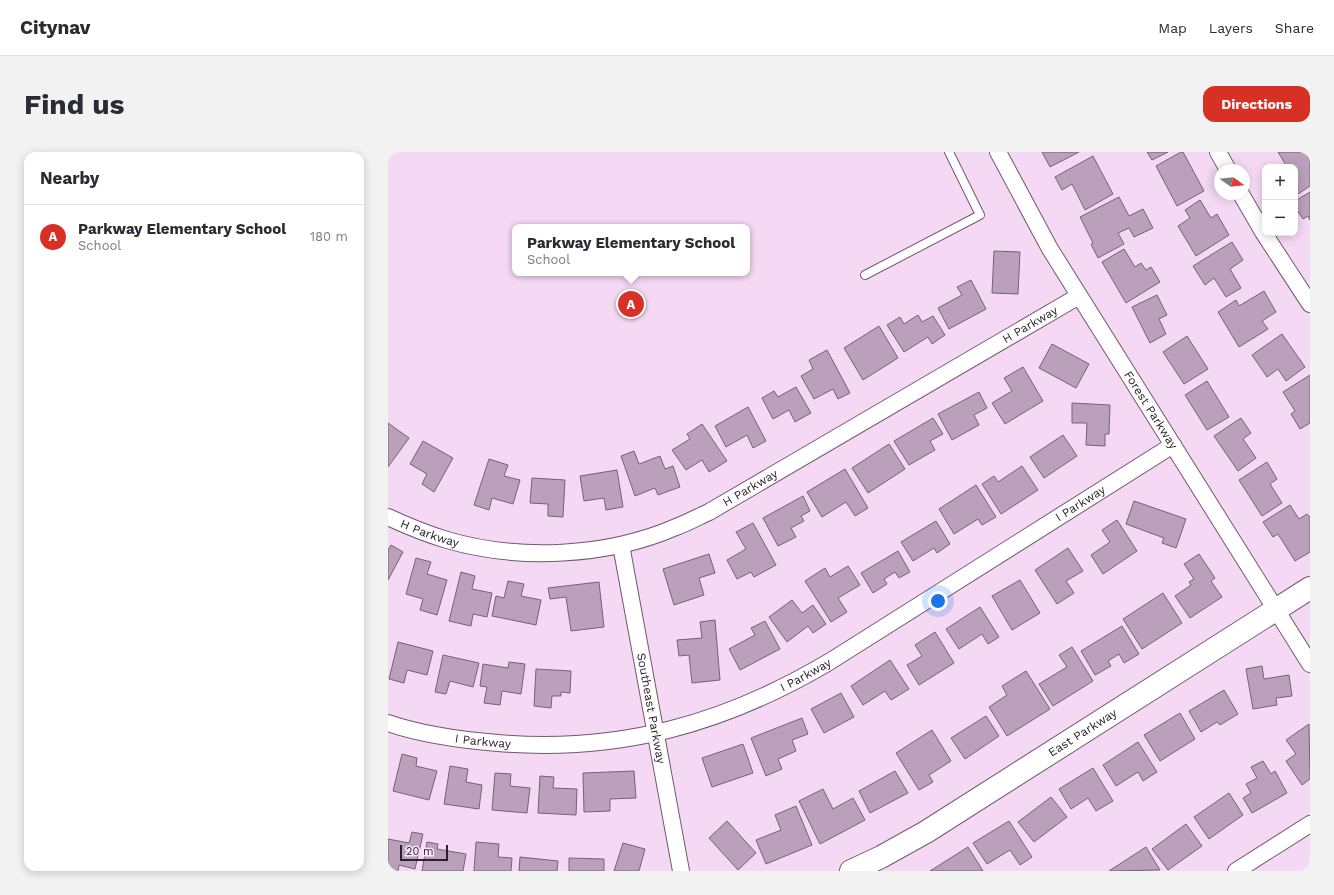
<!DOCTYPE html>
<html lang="en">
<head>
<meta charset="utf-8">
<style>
  :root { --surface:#fff; --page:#f2f2f3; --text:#2b2b33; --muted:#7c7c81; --line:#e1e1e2; --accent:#d93025 }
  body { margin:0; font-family:"Work Sans",sans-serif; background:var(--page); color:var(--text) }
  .controls { position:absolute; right:12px; top:12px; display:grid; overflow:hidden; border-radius:8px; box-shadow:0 2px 10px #0003 }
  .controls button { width:36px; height:36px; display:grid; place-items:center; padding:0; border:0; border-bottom:1px solid var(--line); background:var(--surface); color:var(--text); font:20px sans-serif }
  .compass { position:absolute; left:826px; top:12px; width:36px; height:36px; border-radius:50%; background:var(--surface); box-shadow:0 2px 10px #0003; rotate:105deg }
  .scale { position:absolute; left:12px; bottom:10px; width:48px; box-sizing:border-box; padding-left:4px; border:2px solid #2b212c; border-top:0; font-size:11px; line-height:14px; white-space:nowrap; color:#2b212c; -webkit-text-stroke:3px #fee7fe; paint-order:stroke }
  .you { position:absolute; left:550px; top:449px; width:14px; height:14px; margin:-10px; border:3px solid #fff; border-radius:50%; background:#1a73e8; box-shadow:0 0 0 6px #1a73e833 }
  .badge { display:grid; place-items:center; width:26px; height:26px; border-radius:50%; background:var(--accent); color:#fff; font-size:13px; font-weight:700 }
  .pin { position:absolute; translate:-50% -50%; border:2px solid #fff; box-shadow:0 1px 4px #0006 }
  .popup { position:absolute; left:124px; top:72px; width:238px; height:52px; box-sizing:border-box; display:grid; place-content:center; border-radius:8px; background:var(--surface); filter:drop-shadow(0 1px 3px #0005); font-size:13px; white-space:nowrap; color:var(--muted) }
  .popup b { font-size:15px; color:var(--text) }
  .popup::after { content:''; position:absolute; left:50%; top:100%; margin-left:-8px; border:8px solid transparent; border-top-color:var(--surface) }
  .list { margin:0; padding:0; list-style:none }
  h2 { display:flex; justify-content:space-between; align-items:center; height:52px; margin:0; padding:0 16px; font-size:17px }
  h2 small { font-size:13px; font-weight:400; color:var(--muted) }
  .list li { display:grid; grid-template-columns:26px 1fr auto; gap:12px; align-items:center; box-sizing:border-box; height:64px; padding:0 16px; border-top:1px solid var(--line) }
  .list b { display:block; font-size:15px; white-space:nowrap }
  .list p { margin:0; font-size:13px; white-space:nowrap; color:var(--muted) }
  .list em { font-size:13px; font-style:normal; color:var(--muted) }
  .map { position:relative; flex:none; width:922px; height:719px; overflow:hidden; border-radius:12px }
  header { display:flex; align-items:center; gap:24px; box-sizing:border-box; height:56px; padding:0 20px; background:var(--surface); border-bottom:1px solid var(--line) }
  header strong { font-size:19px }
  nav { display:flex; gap:22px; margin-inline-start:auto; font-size:14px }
  .intro { display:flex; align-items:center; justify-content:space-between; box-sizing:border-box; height:96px; padding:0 24px }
  h1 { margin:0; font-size:28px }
  .button { padding:10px 18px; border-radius:12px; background:var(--accent); color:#fff; font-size:14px; font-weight:700 }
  main { display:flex; gap:24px; padding:0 24px }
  aside { flex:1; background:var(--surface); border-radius:12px; box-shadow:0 2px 10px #0003 }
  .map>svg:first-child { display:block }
  .building { fill:#baa0bb; stroke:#786079 }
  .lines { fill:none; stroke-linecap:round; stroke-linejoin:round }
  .lane-casing { stroke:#715972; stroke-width:10 }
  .street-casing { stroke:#715972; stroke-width:18 }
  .secondary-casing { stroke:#715972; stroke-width:24 }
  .lane { stroke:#fff; stroke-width:8 }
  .street { stroke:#fff; stroke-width:16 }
  .secondary { stroke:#fff; stroke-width:22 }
  .labels { text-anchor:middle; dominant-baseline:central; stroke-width:3; stroke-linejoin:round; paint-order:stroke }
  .street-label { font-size:12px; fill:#2b212c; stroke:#fee7fe }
</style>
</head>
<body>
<header>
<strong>Citynav</strong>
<nav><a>Map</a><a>Layers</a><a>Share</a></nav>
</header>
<div class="intro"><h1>Find us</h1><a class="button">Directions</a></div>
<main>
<aside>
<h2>Nearby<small></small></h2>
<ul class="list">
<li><span class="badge">A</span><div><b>Parkway Elementary School</b><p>School</p></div><em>180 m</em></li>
</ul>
</aside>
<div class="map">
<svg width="922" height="719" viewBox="0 0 922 719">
  <rect width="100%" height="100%" fill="#f4d8f4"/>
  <g class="building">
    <path d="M654,0H691L662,15Z"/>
    <path d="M759,0H780L764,8Z"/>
    <path d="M793,0H795L816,39L789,54L768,14Z"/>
    <path d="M890,0H917L922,9V34L907,44V15H899Z"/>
    <path d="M705,4L725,42L697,58L684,32L674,38L667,25Z"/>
    <path d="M922,40V68L920,64L915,67L907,55V49Z"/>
    <path d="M731,45L741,64L755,57L765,76L746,85L741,76L730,81L736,92L710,106L703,92L705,91L692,65Z"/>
    <path d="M812,48L823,66L829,62L841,83L808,104L790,74L802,66L797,58Z"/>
    <path d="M844,90L855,108L842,117L853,136L838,145L826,126L817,133L805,114Z"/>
    <path d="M736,97L747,115L753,111L758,118L763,115L772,130L738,151L714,110Z"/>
    <path d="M606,99L632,100L630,142L604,141Z"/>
    <path d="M583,128L598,157L561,177L550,156L574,143L569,135Z"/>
    <path d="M876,139L888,160L874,169L880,177L851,195L830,160L848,148L851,154Z"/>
    <path d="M769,143L779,163L771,167L778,182L762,191L744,155Z"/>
    <path d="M530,163L534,170L545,164L557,183L544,192L540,185L516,200L499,173L512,165L516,172Z"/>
    <path d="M491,174L510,206L475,228L456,196Z"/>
    <path d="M894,182L917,215L898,229L890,217L879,225L864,203Z"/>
    <path d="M799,184L820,217L796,232L775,200Z"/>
    <path d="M664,192L701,212L688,236L651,216Z"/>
    <path d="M439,198L462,241L450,247L445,237L426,247L413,224L425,217L421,208Z"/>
    <path d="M635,215L655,249L617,272L604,251L624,239L616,226Z"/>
    <path d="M922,223V271L912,277L903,262L907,259L895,240Z"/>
    <path d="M819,229L841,265L819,278L797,243Z"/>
    <path d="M408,235L423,261L407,270L401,258L385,267L374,246L386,239L390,245Z"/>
    <path d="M591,240L599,256L586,263L591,273L564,288L550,262Z"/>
    <path d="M684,251L722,253L721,282H717V294L698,293L699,271H684Z"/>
    <path d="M360,255L378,289L365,296L359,283L338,295L327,274Z"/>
    <path d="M545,266L555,282L542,289L547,298L521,313L506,289Z"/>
    <path d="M853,266L863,281L855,287L868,306L850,319L826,284Z"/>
    <path d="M0,271L21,286L0,315Z"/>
    <path d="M314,272L339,309L321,320L314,308L298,318L284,298L302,287L299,282Z"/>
    <path d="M675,283L689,304L656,326L642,305Z"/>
    <path d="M35,289L65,306L46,340L34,332L39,322L22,312Z"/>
    <path d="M501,292L517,317L480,341L464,316Z"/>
    <path d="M246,299L251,312L272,304L277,317L285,314L292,335L270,343L267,336L247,344L233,304Z"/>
    <path d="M101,307L120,313L116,324L132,328L125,352L104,346L101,358L86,353Z"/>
    <path d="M879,310L889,327L882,332L894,351L874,364L851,328Z"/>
    <path d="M634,314L650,338L613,362L594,332L606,324L610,330Z"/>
    <path d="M457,317L480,356L467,364L458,350L434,365L419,340Z"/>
    <path d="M229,318L235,355L218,358L216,346L196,349L192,324Z"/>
    <path d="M144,326L177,328L175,365L160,364V352L142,351Z"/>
    <path d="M588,333L608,365L594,373L590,367L566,382L551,357Z"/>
    <path d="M415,344L422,359L413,364L416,369L403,376L408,385L390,394L375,366Z"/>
    <path d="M746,349L798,367L788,396L774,391L776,386L738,372Z"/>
    <path d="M902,353L911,367L919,362L922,365V400L907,409L890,382L885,385L875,370Z"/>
    <path d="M729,368L749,399L715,422L703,403L722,390L714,378Z"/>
    <path d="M548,369L562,392L549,401L546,396L525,409L513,390Z"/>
    <path d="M365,371L388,413L366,425L363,420L349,427L339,408L358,397L348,380Z"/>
    <path d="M3,393L15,400L0,428V398Z"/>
    <path d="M680,396L695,419L678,429L686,441L669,452L647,418Z"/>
    <path d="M510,399L522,420L511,426L507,420L496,427L499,432L485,441L473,421Z"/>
    <path d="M321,402L327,421L311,426L316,443L286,453L275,417Z"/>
    <path d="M811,402L827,426L823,429L834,445L802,466L787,444L803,433L801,430L806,427L796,412Z"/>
    <path d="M28,406L43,410L39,422L59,428L49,463L32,458L35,447L18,442Z"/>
    <path d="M460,414L472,433L450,446L459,460L443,470L417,429L437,416L442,425Z"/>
    <path d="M73,420L87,424L84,437L104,441L99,465L85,462L83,474L61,469Z"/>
    <path d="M632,428L652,461L624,478L604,444Z"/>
    <path d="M120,429L136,432L133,444L153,448L148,473L104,464L108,444L116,446Z"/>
    <path d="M211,430L216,475L183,479L178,445L162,447L160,436Z"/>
    <path d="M775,441L794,471L754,497L735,467Z"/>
    <path d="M404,448L414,461L425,453L438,472L425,481L420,474L399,490L381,465Z"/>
    <path d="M592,455L611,485L600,492L594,482L571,497L558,477Z"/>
    <path d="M327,468L332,528L304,531L301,503L291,504L289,488L314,486L312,470Z"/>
    <path d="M377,469L392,497L352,518L341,497L367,483L363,476Z"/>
    <path d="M734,474L751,502L736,511L731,502L720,509L723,514L707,523L693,499Z"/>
    <path d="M547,480L566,511L531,533L519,513L534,504L527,493Z"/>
    <path d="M10,490L45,499L39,523L19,518L16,531L1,527Z"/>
    <path d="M684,495L705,529L665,554L651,532L679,515L671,503Z"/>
    <path d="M55,503L91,511L85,535L62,529L58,542L47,540Z"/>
    <path d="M502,508L521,537L503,548L497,539L475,553L463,534Z"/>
    <path d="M121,510L137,512L133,542L114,539L112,553L96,551L99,535L92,534L95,512L120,516Z"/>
    <path d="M874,514L876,527L901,523L904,544L888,546L889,553L865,557L858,517Z"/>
    <path d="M148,517L183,519L182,541L173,540V544H164L163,556L146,554Z"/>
    <path d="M638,519L662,557L619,584L601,555L619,543L614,534Z"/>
    <path d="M836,538L850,562L832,573L829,570L813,580L801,559Z"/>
    <path d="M453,541L466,565L436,581L423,557Z"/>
    <path d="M792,561L807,587L772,609L756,583Z"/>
    <path d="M598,564L611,584L577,607L563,586Z"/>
    <path d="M414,566L420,582L404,588L408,599L390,607L394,617L378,624L363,586Z"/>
    <path d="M921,572L922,627L914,633L898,609L908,602L898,588Z"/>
    <path d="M544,578L563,609L541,623L545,630L531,638L508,601Z"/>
    <path d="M750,590L769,620L755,629L750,620L728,634L715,613Z"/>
    <path d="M355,592L365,621L324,635L314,606Z"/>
    <path d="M14,602L29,606L28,614L49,619L41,648L5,639Z"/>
    <path d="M875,609L883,622L887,619L899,641L864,661L855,646L863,641L858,632L869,626L863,615Z"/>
    <path d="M62,614L80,617L78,630L94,633L91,657L56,652Z"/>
    <path d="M705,616L725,649L708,659L700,646L683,657L671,637Z"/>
    <path d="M246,619L248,646L222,647V659L196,660L195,621Z"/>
    <path d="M507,619L520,641L482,661L471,639Z"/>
    <path d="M107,621L123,622L122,634L142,636L139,661L104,658Z"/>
    <path d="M152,624L166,625L165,636L189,637L188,663L150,661Z"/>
    <path d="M435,637L445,657L465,646L477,668L432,692L411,649Z"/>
    <path d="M841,641L855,663L821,687L806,665Z"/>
    <path d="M663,645L679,665L646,690L630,670Z"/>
    <path d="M408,654L424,693L378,712L368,688L393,678L387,663Z"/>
    <path d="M339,669L368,701L350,718L321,686Z"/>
    <path d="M621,669L644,705L632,713L622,698L599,712L585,691Z"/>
    <path d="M798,672L814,694L780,718L764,697Z"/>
    <path d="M24,680L35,682L27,717L11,713L10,719H0V687L21,691Z"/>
    <path d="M39,690L50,692L49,697L78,702L75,719H34Z"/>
    <path d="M88,690L111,692L110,705L124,706L123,719H86Z"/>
    <path d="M235,691L257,697L251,719H226Z"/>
    <path d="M580,695L595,719H542Z"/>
    <path d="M758,695L772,718L721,719Z"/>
    <path d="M132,705L170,709L169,719H131Z"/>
    <path d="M181,706L216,707V719H181Z"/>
  </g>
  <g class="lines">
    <defs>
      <path id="lane" d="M477,123L592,63L561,0"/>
      <g id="street">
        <path id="s1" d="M610,0L662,97L922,512"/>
        <path d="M830,0L840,18"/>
        <path d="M853,42L875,80L922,152"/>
        <path id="s2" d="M0,365C19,374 39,382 59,388C131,409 219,405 288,375C299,371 310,365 321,360L691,144"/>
        <path id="s3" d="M233,393L293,719"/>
        <path id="s4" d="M0,571C35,583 73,588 110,591C232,601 336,572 441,510L785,293"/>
        <path d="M848,719L922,672"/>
      </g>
      <g id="secondary">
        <path id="s5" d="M463,719L493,705L538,680L922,436"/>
      </g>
    </defs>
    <use href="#lane" class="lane-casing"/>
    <use href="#street" class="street-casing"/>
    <use href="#secondary" class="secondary-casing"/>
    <use href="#lane" class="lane"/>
    <use href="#street" class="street"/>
    <use href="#secondary" class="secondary"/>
  </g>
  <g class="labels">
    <g class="street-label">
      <text stroke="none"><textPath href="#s2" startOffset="705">H Parkway</textPath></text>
      <text stroke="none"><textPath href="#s1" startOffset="300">Forest Parkway</textPath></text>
      <text stroke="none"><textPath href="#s2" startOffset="381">H Parkway</textPath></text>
      <text stroke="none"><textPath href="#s4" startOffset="756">I Parkway</textPath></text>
      <text stroke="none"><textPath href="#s2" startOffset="45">H Parkway</textPath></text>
      <text stroke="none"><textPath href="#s4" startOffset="432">I Parkway</textPath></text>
      <text stroke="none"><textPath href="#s3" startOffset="166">Southeast Parkway</textPath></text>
      <text stroke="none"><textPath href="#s5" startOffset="270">East Parkway</textPath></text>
      <text stroke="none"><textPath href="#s4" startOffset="97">I Parkway</textPath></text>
    </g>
  </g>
</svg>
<div class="controls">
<button>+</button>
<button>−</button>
</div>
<svg class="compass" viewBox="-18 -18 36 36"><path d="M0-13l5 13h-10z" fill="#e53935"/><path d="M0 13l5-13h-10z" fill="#7c7c81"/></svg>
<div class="scale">20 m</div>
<div class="you"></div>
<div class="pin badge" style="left:243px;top:152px">A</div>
<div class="popup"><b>Parkway Elementary School</b>School</div>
</div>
</main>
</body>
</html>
